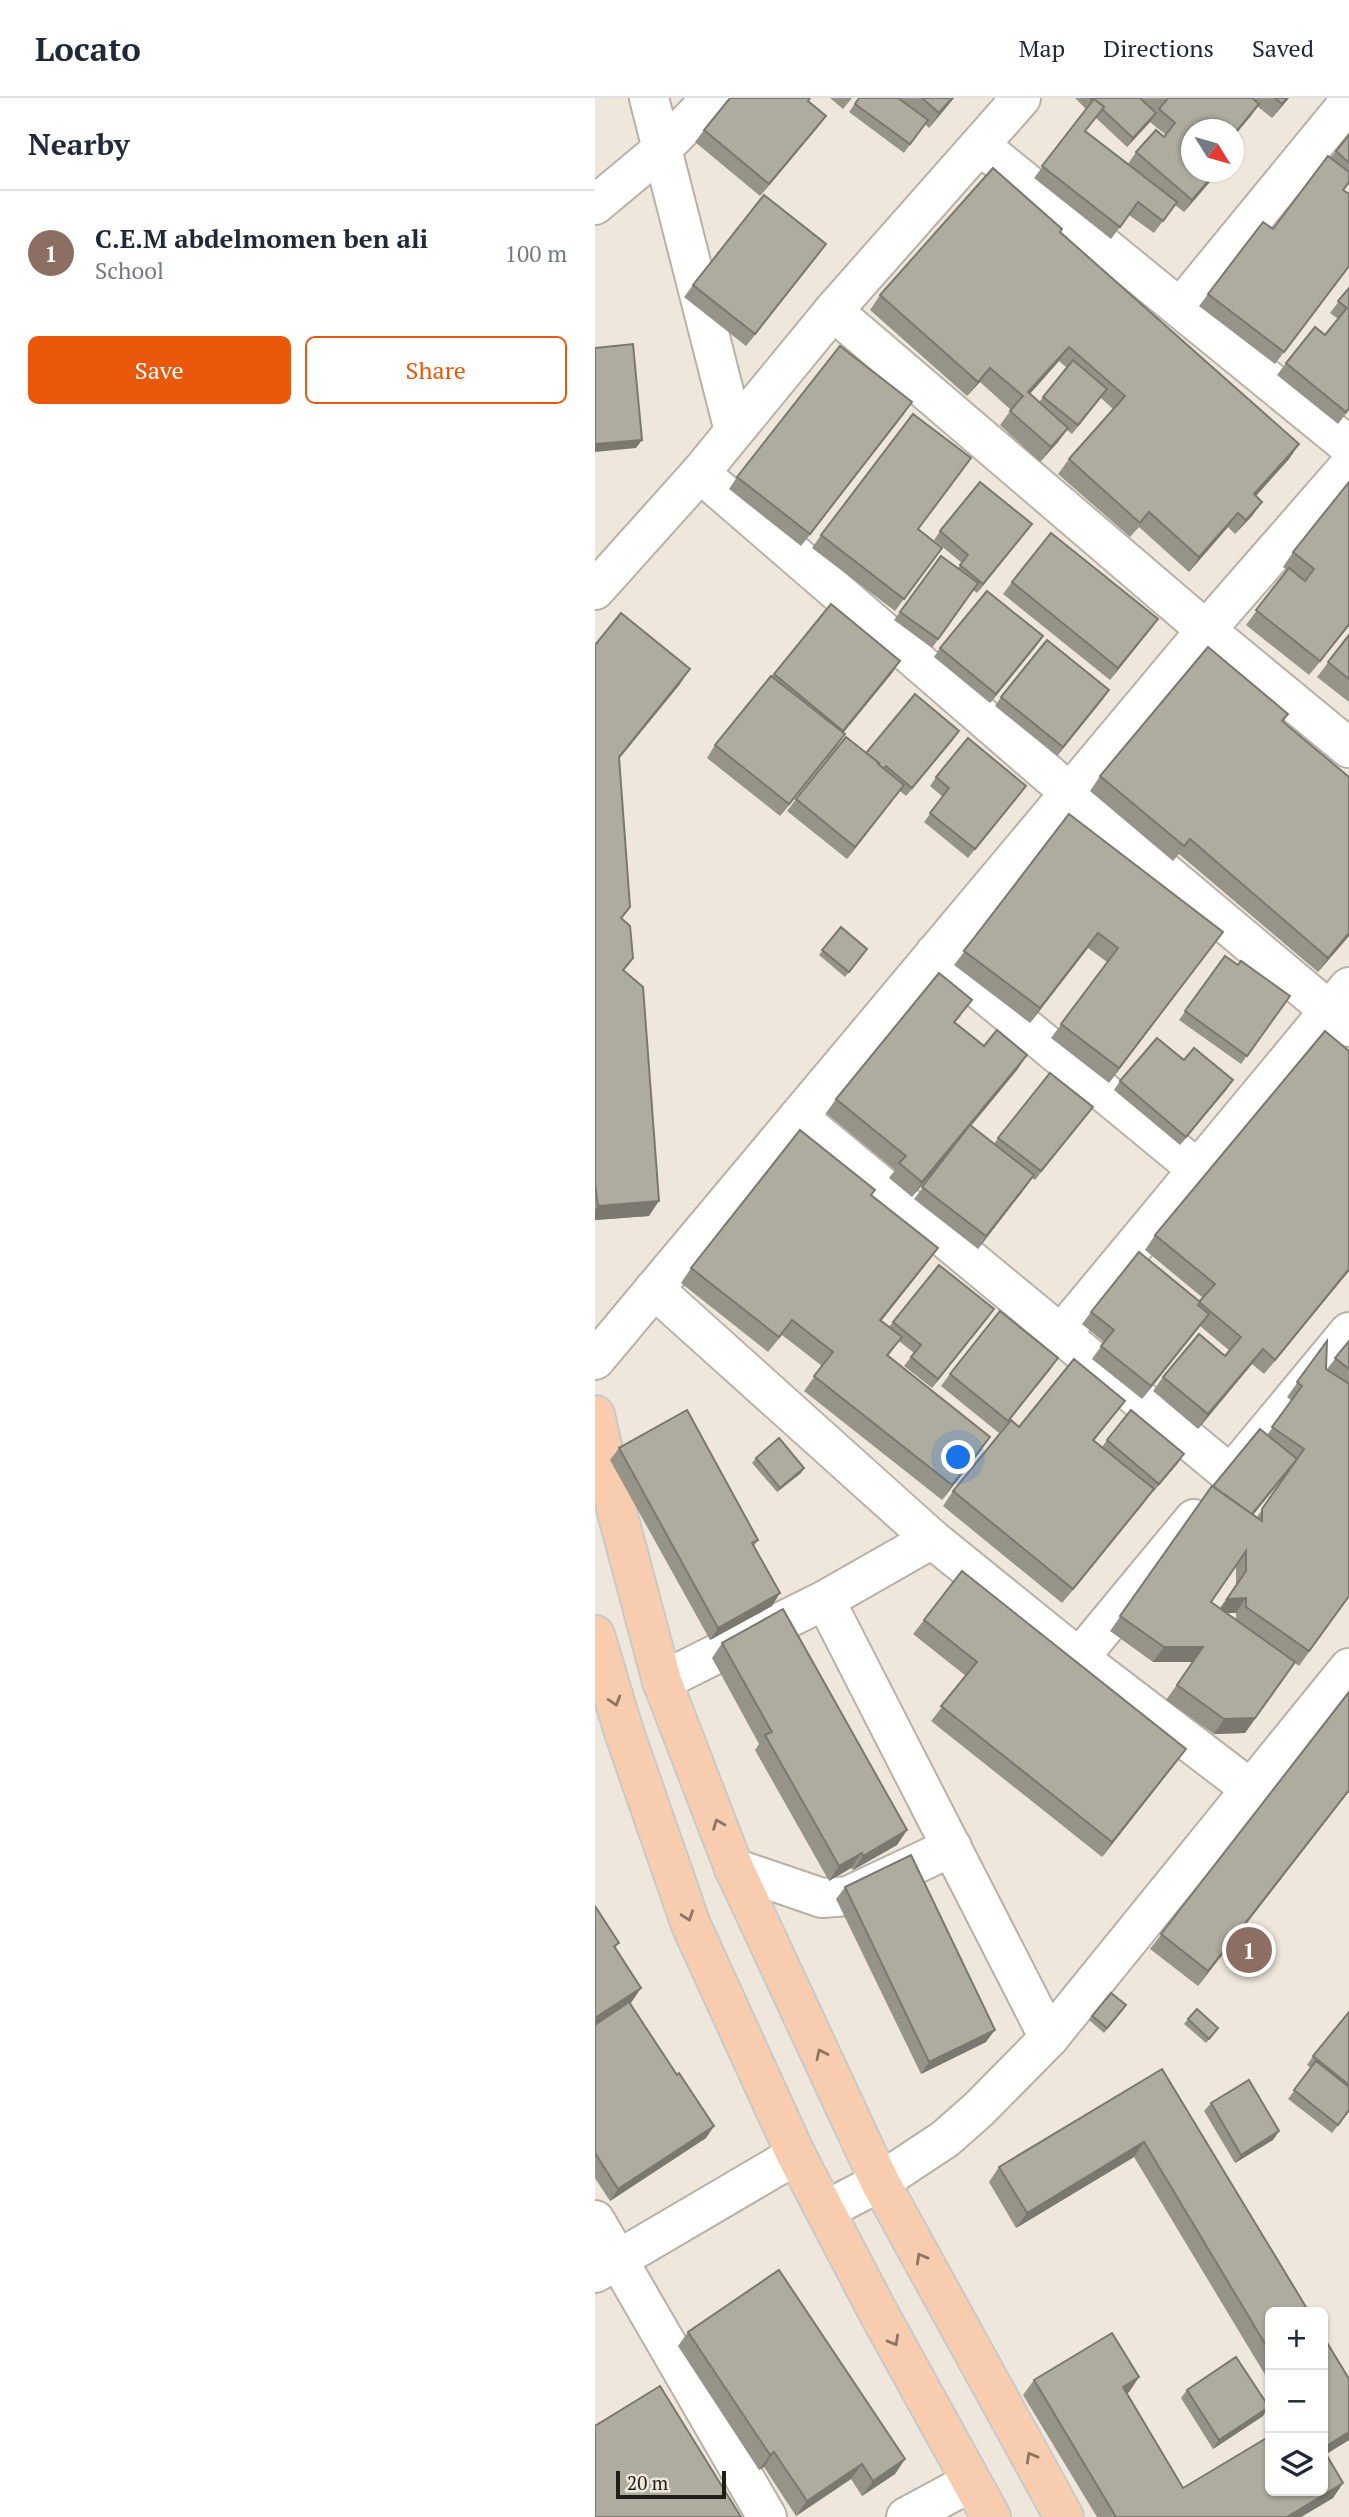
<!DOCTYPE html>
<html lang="en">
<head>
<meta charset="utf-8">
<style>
  :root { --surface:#fff; --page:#f6f6f7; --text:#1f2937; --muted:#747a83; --line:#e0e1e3; --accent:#ea580c }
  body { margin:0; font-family:"PT Serif",serif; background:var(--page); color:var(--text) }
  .controls { position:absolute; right:21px; bottom:21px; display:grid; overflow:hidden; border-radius:10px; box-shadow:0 2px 5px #0004 }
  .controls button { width:63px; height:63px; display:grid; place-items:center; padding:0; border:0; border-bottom:2px solid var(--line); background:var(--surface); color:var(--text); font:35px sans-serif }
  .compass { position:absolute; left:586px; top:21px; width:63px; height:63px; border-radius:50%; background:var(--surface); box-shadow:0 2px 5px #0004; rotate:127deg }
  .scale { position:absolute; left:21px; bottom:18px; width:110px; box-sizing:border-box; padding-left:7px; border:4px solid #201d19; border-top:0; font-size:19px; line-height:24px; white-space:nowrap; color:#201d19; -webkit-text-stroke:5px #efe7db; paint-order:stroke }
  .you { position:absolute; left:364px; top:1360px; width:24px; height:24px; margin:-18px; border:5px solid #fff; border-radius:50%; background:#1a73e8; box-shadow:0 0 0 10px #1a73e833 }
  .badge { display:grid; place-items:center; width:46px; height:46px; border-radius:50%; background:var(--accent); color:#fff; font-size:23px; font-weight:700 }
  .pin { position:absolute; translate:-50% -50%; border:4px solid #fff; box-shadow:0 2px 7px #0006 }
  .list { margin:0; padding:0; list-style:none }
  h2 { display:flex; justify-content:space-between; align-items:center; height:91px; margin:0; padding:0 28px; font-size:30px }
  h2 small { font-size:23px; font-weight:400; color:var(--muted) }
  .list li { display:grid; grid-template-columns:46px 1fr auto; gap:21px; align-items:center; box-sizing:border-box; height:126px; padding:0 28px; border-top:2px solid var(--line) }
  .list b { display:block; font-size:26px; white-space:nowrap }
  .list p { margin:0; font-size:23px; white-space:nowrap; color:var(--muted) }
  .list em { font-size:23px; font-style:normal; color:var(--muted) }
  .actions { display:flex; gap:14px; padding:21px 28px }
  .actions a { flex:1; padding:16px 0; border:2px solid var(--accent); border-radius:10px; text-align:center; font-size:24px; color:var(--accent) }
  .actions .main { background:var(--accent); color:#fff }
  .icon { flex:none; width:38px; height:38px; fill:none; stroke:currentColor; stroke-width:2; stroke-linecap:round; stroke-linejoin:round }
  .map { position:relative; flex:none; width:754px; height:2419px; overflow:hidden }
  header { display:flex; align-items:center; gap:42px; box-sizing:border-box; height:98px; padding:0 35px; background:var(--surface); border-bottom:2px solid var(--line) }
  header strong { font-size:33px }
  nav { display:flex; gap:38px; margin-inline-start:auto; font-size:24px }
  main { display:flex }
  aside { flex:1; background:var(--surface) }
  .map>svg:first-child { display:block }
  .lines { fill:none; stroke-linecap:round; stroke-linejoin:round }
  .minor-casing { stroke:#b9b1a6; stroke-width:42 }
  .major-casing { stroke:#c9c9c8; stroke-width:42 }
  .minor { stroke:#fff; stroke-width:38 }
  .major { stroke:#f8cdaf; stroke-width:38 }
  .wall { fill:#969489; fill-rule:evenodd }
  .shaded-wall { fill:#7a786f }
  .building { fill:#aeac9f; stroke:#7a786f; stroke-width:2 }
  .oneway { stroke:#8c7564 }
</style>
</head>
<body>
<header>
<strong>Locato</strong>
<nav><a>Map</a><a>Directions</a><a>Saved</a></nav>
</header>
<main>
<aside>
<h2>Nearby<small></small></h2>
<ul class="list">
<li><span class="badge" style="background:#8d6e63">1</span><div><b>C.E.M abdelmomen ben ali</b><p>School</p></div><em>100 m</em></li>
</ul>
<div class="actions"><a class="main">Save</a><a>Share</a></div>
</aside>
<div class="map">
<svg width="754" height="2419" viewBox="0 0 754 2419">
  <rect width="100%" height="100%" fill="#efe7db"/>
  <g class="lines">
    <defs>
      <g id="minor">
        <path d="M54,0L139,333"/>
        <path d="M386,48L754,348"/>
        <path d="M0,107L67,51L117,0"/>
        <path d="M585,210L754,4"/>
        <path d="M238,213L611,532L754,650"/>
        <path d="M105,375L474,694L754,929"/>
        <path d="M0,492L105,375L238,213L426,0"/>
        <path d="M340,855L602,1071"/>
        <path d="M203,1019L636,1377"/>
        <path d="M59,1191L337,1441L484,1560L657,1692"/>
        <path d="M466,1236L754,889"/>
        <path d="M0,1262L611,532L754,368"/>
        <path d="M637,1375L754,1234"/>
        <path d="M230,1502L454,1940"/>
        <path d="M484,1560L599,1421"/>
        <path d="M67,1583L230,1502L337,1441"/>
        <path d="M139,1770L227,1800L253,1798L357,1749"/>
        <path d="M231,2112L285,2084L350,2041L384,2011L454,1940L754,1570"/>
        <path d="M0,2122L172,2419"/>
        <path d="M0,2175L201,2057"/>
        <path d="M311,2419L376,2384"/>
      </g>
      <g id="major">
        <path d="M0,1317L22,1414L67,1583L139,1770L285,2084L469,2419"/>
        <path d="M0,1537L29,1634L96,1827L201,2057L283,2214L396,2419"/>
      </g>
    </defs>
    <use href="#minor" class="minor-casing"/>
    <use href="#major" class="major-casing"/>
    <use href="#minor" class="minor"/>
    <use href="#major" class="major"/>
  </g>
  <g class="wall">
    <path d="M235,0H257L248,11Z"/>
    <path d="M264,0H359L334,30L330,26L309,55L254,14Z"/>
    <path d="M480,0H694L677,20L662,8L639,38V32H597L622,76L589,114L580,107L559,135L534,117L516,141L439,80L491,11ZM562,13L555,24L571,37L569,39L541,54L533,66L490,33L501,20L532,49L555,24Z"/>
    <path d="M231,18L222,30L165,98L100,44L109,32Z"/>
    <path d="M754,37V85L749,92L754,96V169L680,266L604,208L613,196L678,131Z"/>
    <path d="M465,134L704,346L694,361L661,398L667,404L657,418L640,436L633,429L594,474L544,429L535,439L463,376L474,361L518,311L506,300L477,336L472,332L463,344L445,364L405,327L416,312L385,284L372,298L275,212L285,197ZM464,263L472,270L444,304L435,296Z"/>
    <path d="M231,146L151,248L89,199L98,187Z"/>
    <path d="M754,190V312L743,326L682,277L691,265L730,237L743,221L735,215Z"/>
    <path d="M309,316L206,448L134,391L142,379Z"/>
    <path d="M754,384V528L714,577L651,527L692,472L688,469L698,454Z"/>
    <path d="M437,426L382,495L378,492L337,550L299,522L346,458L363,470L367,465L339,442L345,433Z"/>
    <path d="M323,431L338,462L300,513L217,450L226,437Z"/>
    <path d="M417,484L563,521L554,533L515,582L408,496Z"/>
    <path d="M236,506L305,563L297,575L248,635L241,649L185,718L112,660L120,647Z"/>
    <path d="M754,537V604L722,579Z"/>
    <path d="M0,547L85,586L24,661L26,821L29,873L54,1118L0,1122Z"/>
    <path d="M442,547L395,605L339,559L345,550Z"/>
    <path d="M406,599L508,601L462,658L400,608Z"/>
    <path d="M693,616L688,624L754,838L723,874L584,756L578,763L495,693L505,678Z"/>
    <path d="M364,633L311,698L305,693L252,761L192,713L201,701L271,655Z"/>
    <path d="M341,679L431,688L373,760L329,724L348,699L335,688Z"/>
    <path d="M474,716L617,848L514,985L456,940L512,864L493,850L435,925L359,867Z"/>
    <path d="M246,829L272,851L250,879L224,857Z"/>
    <path d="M630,858L643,867L695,898L646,966L584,922Z"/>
    <path d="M367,917L360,924L389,948L432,957L422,972L376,1028L399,1046L403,1040L498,1009L440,1082L437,1080L383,1151L319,1101L368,1037L317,1099L294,1080L300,1072L231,1015L241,1001Z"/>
    <path d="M754,953V1173L669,1276L657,1266L603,1331L558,1293L568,1279L630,1258L635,1253L605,1228L547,1301L497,1261L509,1244L487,1226L496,1214L605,1204L608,1200L550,1152L560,1137Z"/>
    <path d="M589,962L632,991L585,1047L519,992L525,983Z"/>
    <path d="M276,1097L343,1150L332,1165L286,1223L294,1229L298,1224L399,1211L337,1290L309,1268L319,1255L304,1243L293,1258L395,1339L347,1402L209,1293L227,1268L187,1237L173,1254L86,1185L96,1170Z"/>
    <path d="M732,1243L731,1271H732L754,1243V1498L704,1568L700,1565L650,1635L619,1636L571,1602L598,1564H558L515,1533L617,1388L672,1337L697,1303L692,1299ZM696,1370L662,1419L658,1417ZM641,1468V1487L625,1510L616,1504ZM632,1515H641V1521Z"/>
    <path d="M463,1260L404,1335L346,1288L355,1276Z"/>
    <path d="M519,1317L499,1343L507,1349L512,1342L583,1365L558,1394H557L548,1406L467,1505L348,1408L358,1393L424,1329Z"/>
    <path d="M24,1350L163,1442L159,1448L177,1508L115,1542L15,1362Z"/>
    <path d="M161,1360L206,1375L182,1394L157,1365Z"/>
    <path d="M329,1522L591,1651L580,1666L507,1759L336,1623L371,1578L318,1536Z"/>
    <path d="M127,1545L312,1732L302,1747L258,1772L256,1770L234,1783L160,1652L164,1646L117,1560Z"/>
    <path d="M754,1594V1693L603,1888L555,1851Z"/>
    <path d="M250,1789L391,1944L326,1976L241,1801Z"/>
    <path d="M0,1808L24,1845L20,1850L35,1905L82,1977L119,2028L111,2040L15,2103L0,2080Z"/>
    <path d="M528,1912L509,1935L494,1922L497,1918Z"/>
    <path d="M754,1914V2013L737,2035L693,2001L716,1970L712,1967L718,1958Z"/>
    <path d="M593,1921L623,1930L611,1945L589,1926Z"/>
    <path d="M567,1971L675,2214V2285L539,2059L421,2130L394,2084L404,2069Z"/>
    <path d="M616,2005L684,2033L678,2042L640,2065L609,2013Z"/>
    <path d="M93,2234L310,2361L300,2376L267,2398L256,2381L201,2418L169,2369L164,2372L83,2248Z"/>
    <path d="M728,2238L754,2281V2342L731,2356L748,2385L738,2400L706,2419H502L428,2297L439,2282L544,2279L534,2294L531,2296L588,2390L728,2393Z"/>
    <path d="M592,2292L668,2318L618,2351L586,2300Z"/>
  </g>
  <g class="shaded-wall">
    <path d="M357,0H359L334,30L344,15Z"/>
    <path d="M692,0H694L677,20L687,6Z"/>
    <path d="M664,6L656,18L639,38V36Z"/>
    <path d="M561,15L555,24L532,49L538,40Z"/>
    <path d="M231,18L222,30L165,98L174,86Z"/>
    <path d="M621,74H623L589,114L597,102Z"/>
    <path d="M231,146L222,158L151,248L160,236Z"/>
    <path d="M474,249L464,263L423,309L433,294Z"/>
    <path d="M395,270L385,284L372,298L383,284Z"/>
    <path d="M317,304L309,316L206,448L215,436Z"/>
    <path d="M473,330L463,344L445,364L456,349Z"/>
    <path d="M47,342L41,350L0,354V346Z"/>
    <path d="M704,346L694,361L649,411L659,396Z"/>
    <path d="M667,404L657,418L640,436L651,422Z"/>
    <path d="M643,415L633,429L594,474L604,459Z"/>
    <path d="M437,426L430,435L382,495L388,486Z"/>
    <path d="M563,521L554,533L515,582L523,570Z"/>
    <path d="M754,526V528L714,577L725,563Z"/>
    <path d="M448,538L442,547L395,605L401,596Z"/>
    <path d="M305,563L297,575L240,645L248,633Z"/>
    <path d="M95,571L85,586L13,674L24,659Z"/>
    <path d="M514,592L508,601L462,658L468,649Z"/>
    <path d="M364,633L358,642L311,698L317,690Z"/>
    <path d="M250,636L241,649L185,718L194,706Z"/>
    <path d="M309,687L300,699L252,761L260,749Z"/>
    <path d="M628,834L617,848L514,985L524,970Z"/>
    <path d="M503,835L493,850L435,925L445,910Z"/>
    <path d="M754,835V838L723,874L733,860Z"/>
    <path d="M432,957L422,972L317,1099L327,1084Z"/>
    <path d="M638,982L632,991L585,1047L591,1039Z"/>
    <path d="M439,1077L431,1089L383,1151L391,1138Z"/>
    <path d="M64,1103L54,1118L0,1122V1112L3,1108Z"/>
    <path d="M343,1150L332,1165L275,1237L285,1222Z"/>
    <path d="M754,1171V1173L669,1276L680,1262Z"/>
    <path d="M399,1211L393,1220L337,1290L343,1281Z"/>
    <path d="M614,1216L605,1228L547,1301L556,1288Z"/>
    <path d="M668,1251L657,1266L603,1331L613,1316Z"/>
    <path d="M463,1260L455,1272L404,1335L413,1323Z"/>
    <path d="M395,1339L385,1354L347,1402L357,1387Z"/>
    <path d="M589,1356L583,1365L558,1394L564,1386Z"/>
    <path d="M702,1361L696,1370L648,1429L654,1421Z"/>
    <path d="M209,1370L206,1375L182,1394L185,1390Z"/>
    <path d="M559,1391L548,1406L467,1505L478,1491Z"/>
    <path d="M185,1495L177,1508L115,1542L123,1530Z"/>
    <path d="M651,1500L641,1515H622L632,1501Z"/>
    <path d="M569,1549H608L598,1564H558Z"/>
    <path d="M700,1564L650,1635L619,1636L629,1621Z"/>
    <path d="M591,1651L580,1666L507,1759L517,1744Z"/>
    <path d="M754,1692V1693L603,1888L613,1873Z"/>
    <path d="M312,1732L302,1747L258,1772L268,1758Z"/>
    <path d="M267,1755L256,1770L234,1783L244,1768Z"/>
    <path d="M46,1890L36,1905L0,1928V1920Z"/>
    <path d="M400,1932L391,1944L326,1976L334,1964Z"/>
    <path d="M119,2028L111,2040L15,2103L23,2091Z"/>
    <path d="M684,2033L678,2042L640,2065L646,2057Z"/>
    <path d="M549,2044L539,2059L421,2130L432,2115Z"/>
    <path d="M544,2279L534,2294L517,2304L528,2289Z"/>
    <path d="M674,2309L668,2318L618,2351L624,2342Z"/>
    <path d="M754,2334V2342L728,2358V2350Z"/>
    <path d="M179,2354L169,2369L164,2372L175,2357Z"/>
    <path d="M310,2361L300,2376L267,2398L278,2383Z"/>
    <path d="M267,2366L256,2381L201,2418L212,2403Z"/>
    <path d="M748,2385L738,2400L706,2419H692Z"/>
  </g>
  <g class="building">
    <path d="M135,0H215L213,3L231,18L174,86L109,32Z"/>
    <path d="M264,0H303L333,22L315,46L260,6Z"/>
    <path d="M327,0H357L344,15Z"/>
    <path d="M495,0H545L561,15L538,40L507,11L509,9L499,1L498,3Z"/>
    <path d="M573,0H657L664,6L639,36V32H597V74H621L597,102L541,54L561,32L569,39L580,25L564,11Z"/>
    <path d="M680,0H692L687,6Z"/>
    <path d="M499,1L509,9L490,33L582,104L568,123L543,104L525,129L447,68Z"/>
    <path d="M754,37V65L741,53Z"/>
    <path d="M733,58L754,74V84L748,92L754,96V168L689,254L613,196L668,124L678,131Z"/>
    <path d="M398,70L467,131L465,134L704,346L659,396L667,404L651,422L643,415L604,459L554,414L545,425L474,361L530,298L474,249L433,294L473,330L456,349L415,313L428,298L395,270L383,284L285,197Z"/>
    <path d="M169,97L231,146L160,236L98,187Z"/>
    <path d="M754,190V310L751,314L691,265L720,229L730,237L752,210L743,203Z"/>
    <path d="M38,246L47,342L0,346V250Z"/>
    <path d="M245,248L317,304L215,436L142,379Z"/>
    <path d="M478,262L512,291L483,327L448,299Z"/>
    <path d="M318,316L376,360L323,431L347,450L309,501L226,437Z"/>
    <path d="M385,384L437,426L388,486L365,467L373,457L345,433Z"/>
    <path d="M754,384V526L725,563L661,512L694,470L710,483L719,471L698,454Z"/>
    <path d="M456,435L563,521L523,570L417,484Z"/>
    <path d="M346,458L383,485L343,541L305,514Z"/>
    <path d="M392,493L448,538L401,596L345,550Z"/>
    <path d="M236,506L305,563L248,633L179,576Z"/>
    <path d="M26,515L95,571L24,659L35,809L26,820L35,828L38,860L28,872L48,889L64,1103L3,1108L0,1086V547Z"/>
    <path d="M754,537V581L733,564Z"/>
    <path d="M452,542L514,592L468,649L406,599Z"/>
    <path d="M613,549L693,616L687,623L754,679V835L733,860L595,741L589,748L505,678Z"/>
    <path d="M176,578L250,636L194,706L120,647Z"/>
    <path d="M320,596L364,633L317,690L291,668L288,671L283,666L284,665L271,655Z"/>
    <path d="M251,639L284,665L283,666L309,687L260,749L201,701Z"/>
    <path d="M373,640L431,688L380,751L335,715L354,690L341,679Z"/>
    <path d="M474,716L628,834L524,970L466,926L523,850L503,835L445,910L369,853Z"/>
    <path d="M246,829L272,851L254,874L227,852Z"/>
    <path d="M630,858L643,867L646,863L695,898L652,958L590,913Z"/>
    <path d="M344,875L377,902L359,924L389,948L402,932L432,957L327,1084L304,1065L311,1058L241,1001Z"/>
    <path d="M730,933L754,953V1171L680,1262L668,1251L613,1316L568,1279L604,1236L630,1258L646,1239L604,1204L620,1186L560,1137Z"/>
    <path d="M562,940L589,962L599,950L638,982L591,1039L525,983Z"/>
    <path d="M455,975L498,1009L446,1073L403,1040Z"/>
    <path d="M375,1027L439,1077L391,1138L327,1089Z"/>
    <path d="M205,1032L280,1092L276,1097L343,1150L285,1222L307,1239L292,1257L395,1339L357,1387L219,1278L238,1254L197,1222L184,1239L96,1170Z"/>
    <path d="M544,1154L605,1204L603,1207L614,1216L556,1288L506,1248L519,1232L496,1214Z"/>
    <path d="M344,1167L399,1211L343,1281L316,1259L326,1247L298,1224Z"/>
    <path d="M405,1213L463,1260L413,1323L355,1276Z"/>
    <path d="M732,1243L731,1271L754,1286V1498L714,1553L651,1509V1500L632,1501L651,1473V1453L616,1504L700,1564L660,1620L629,1621L582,1587L608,1549H569L525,1518L617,1388L667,1423V1411L709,1351L677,1329L707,1288L702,1284Z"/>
    <path d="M754,1243V1271L740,1260Z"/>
    <path d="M479,1261L530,1303L498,1342L559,1391L478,1491L358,1393L416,1322L424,1329Z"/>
    <path d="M92,1312L163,1442L157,1445L185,1495L123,1530L24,1350Z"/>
    <path d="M536,1312L589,1356L564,1386L512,1342Z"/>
    <path d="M665,1331L702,1361L657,1416L618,1388Z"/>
    <path d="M184,1340L209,1370L185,1390L161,1360Z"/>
    <path d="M367,1473L591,1651L517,1744L346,1608L382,1564L329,1522Z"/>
    <path d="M188,1511L312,1732L268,1758L267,1755L244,1768L170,1637L177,1634L127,1545Z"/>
    <path d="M754,1594V1692L613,1873L566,1836Z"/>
    <path d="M316,1757L400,1932L334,1964L250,1789Z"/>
    <path d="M0,1808L24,1845L19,1848L46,1890L0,1920Z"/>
    <path d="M516,1895L531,1907L512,1930L497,1918Z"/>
    <path d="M34,1904L82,1977L84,1975L119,2028L23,2091L0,2055V1927Z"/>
    <path d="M602,1911L623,1930L614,1941L593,1921Z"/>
    <path d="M754,1914V1987L718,1958Z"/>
    <path d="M721,1963L754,1989V2012L743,2027L699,1992Z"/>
    <path d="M567,1971L714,2214H675V2254L549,2044L432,2115L404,2069Z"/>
    <path d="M654,1982L684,2033L646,2057L616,2005Z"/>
    <path d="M184,2172L310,2361L278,2383L267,2366L212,2403L179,2354L175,2357L93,2234Z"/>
    <path d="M517,2235L544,2279L528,2289L588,2390L675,2338V2393H728V2351L748,2385L692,2419H521L439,2282Z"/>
    <path d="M728,2238L754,2281V2334L728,2350Z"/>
    <path d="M641,2259L674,2309L624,2342L592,2292Z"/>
    <path d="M65,2288L146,2419H0V2328Z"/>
  </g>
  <defs><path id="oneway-chevron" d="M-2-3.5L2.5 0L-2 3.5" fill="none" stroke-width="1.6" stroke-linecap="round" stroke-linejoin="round" transform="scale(1.75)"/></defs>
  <g class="oneway">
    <use href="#oneway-chevron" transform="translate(20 1603) rotate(73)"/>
    <use href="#oneway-chevron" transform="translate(123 1726) rotate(-111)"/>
    <use href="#oneway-chevron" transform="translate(93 1818) rotate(70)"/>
    <use href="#oneway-chevron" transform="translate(226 1956) rotate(-115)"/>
    <use href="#oneway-chevron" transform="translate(326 2160) rotate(-119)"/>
    <use href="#oneway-chevron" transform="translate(299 2243) rotate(61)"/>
    <use href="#oneway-chevron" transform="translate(436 2359) rotate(-119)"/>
  </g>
</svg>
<div class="controls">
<button>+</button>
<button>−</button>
<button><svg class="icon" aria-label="layers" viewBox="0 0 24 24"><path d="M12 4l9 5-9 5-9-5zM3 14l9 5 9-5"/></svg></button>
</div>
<svg class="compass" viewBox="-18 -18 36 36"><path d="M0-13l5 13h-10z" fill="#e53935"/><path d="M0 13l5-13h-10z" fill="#747a83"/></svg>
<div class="scale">20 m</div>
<div class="you"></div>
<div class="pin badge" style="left:654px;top:1852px;background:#8d6e63">1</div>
</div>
</main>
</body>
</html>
